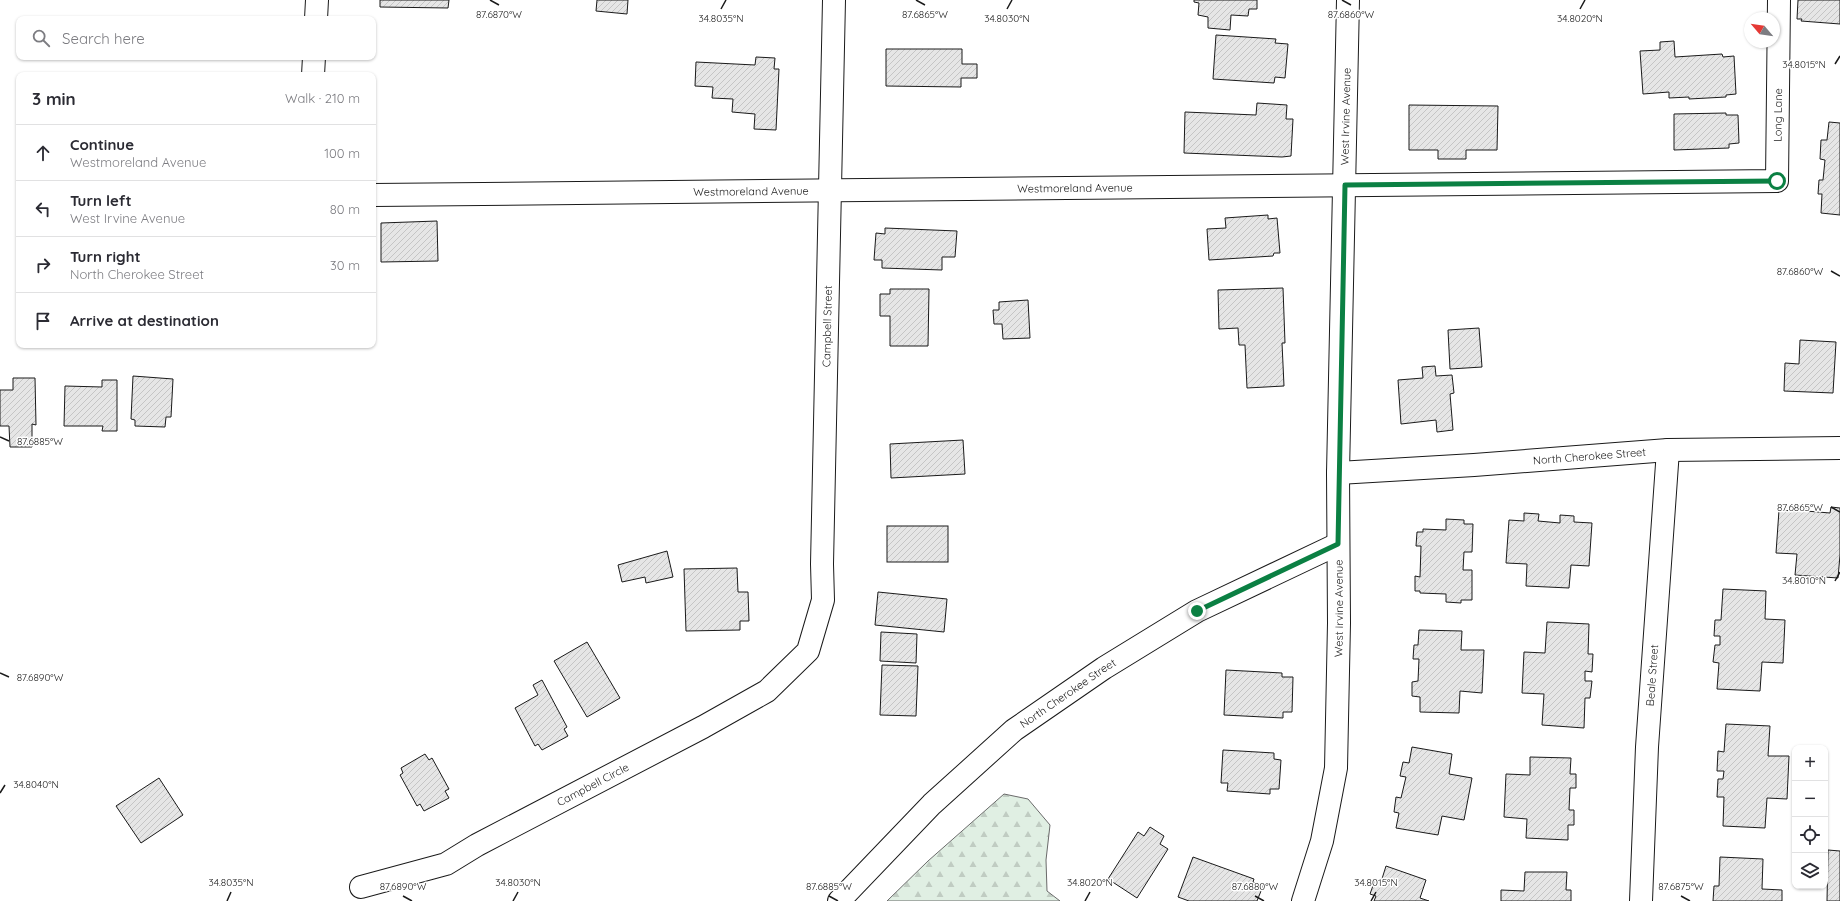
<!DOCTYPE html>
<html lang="en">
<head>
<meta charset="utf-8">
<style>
  :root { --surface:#fff; --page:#f2f2f3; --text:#2b2b33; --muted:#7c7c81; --line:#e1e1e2 }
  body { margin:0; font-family:Quicksand,sans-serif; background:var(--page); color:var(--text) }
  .controls { position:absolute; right:12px; bottom:12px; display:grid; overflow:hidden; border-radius:8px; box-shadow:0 1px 3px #0004 }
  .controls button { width:36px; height:36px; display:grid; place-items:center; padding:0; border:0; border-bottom:1px solid var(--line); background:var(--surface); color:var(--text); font:20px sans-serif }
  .compass { position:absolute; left:1744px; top:12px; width:36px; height:36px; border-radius:50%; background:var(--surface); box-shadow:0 1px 3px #0004; rotate:299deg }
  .stop { position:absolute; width:12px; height:12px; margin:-9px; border:3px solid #0b8043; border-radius:50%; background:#fff }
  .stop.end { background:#0b8043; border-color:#fff; box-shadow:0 1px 4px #0008 }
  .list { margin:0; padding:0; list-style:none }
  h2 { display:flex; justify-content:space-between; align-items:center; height:52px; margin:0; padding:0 16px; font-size:17px }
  h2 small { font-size:13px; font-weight:400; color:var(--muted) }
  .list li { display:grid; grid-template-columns:26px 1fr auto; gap:12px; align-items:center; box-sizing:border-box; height:56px; padding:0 16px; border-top:1px solid var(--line) }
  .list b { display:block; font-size:15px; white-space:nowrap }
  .list p { margin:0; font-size:13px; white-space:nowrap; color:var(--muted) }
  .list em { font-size:13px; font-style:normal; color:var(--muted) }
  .icon { flex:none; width:22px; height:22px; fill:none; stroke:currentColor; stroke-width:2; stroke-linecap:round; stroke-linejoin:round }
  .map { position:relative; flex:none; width:1840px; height:901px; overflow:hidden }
  .search { position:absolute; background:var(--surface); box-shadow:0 1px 3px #0004; left:16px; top:16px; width:360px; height:44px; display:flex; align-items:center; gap:10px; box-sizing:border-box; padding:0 14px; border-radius:8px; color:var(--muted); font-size:15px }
  .panel { position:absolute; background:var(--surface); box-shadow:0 1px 3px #0004; left:16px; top:72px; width:360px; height:276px; border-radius:8px }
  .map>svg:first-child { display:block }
  .forest { fill:url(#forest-firs); stroke:#6a6a6a }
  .building { fill:url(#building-hatch); stroke:#1a1a1a }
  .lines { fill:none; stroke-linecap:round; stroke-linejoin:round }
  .minor-casing { stroke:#1a1a1a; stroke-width:24 }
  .minor { stroke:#fff; stroke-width:22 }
  .route { stroke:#0b8043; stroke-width:5 }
  .ticks { fill:none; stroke:#1a1a1a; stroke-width:1.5 }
  .labels { text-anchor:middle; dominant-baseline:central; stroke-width:3; stroke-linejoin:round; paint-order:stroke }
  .street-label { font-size:11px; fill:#1a1a1a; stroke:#fff }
  .ticks-label { font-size:10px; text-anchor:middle; fill:#1a1a1a; stroke:#fff; stroke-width:3; stroke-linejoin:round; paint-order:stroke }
</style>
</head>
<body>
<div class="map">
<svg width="1840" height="901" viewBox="0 0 1840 901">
  <defs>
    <pattern id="forest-firs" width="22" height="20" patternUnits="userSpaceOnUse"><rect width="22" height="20" fill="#e0efe3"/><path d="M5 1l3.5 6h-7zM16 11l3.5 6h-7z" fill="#c0ccc2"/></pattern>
    <pattern id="building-hatch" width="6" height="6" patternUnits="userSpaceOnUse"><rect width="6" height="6" fill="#e6e6e6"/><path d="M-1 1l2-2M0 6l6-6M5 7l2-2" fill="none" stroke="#c5c5c5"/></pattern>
  </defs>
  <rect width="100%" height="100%" fill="#fff"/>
  <path class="forest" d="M1004,794L1028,799L1050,825L1046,860L1047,891L1060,901H887L928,861Z"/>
  <g class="building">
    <path d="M380,0H449L448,8L380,7Z"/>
    <path d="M597,0H628L627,14L596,11Z"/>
    <path d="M1194,0H1257V9H1249L1248,16L1231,15L1230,30L1208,28V17L1198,15L1199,3L1194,2Z"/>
    <path d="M1798,0H1840V24L1801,21L1802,19H1797Z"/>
    <path d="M1216,35L1276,39L1275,43L1288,44L1285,78L1275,77L1274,83L1213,79Z"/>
    <path d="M1674,41L1675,57L1722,54L1723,57L1734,56L1736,94L1726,95V97L1689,99V97L1669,98V92L1643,94L1640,51L1660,50V42Z"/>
    <path d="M886,49H962V64H977V78H961V87L886,86Z"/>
    <path d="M756,57L775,58L774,69H779L776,130L754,129L755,114L732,112L733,99L712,98L713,87L695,86L696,62L755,65Z"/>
    <path d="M1257,103L1287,105L1286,119H1293L1291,156L1282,157L1184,153L1185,112L1256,115Z"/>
    <path d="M1409,105L1498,106L1497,150H1466V159H1438V150H1409Z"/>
    <path d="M1726,113V115H1738L1739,143L1729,144V148L1674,150V114Z"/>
    <path d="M1829,122L1840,123V215L1821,213L1822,194H1818L1819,180H1823L1825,160L1820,159L1821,140H1827Z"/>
    <path d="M1268,215V219L1277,218L1280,253H1274L1273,256L1209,260L1207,229L1226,228L1225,218Z"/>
    <path d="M437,221L438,261L381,262V223Z"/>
    <path d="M885,228L957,231L955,257H942V270L882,268V260H874L876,233L885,234Z"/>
    <path d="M1283,288L1285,343H1282L1284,386L1247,388L1245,345H1239L1238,328L1219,329L1218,290Z"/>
    <path d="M890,289H929L928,346H890V316H880V294H890Z"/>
    <path d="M1028,300L1030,338L1003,339L1002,324H994L993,310H999V302Z"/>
    <path d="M1479,328L1482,367L1450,369L1448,330Z"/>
    <path d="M1800,340L1836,342L1833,393L1784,391L1785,363L1799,364Z"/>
    <path d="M1435,366L1436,376L1452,375L1454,393L1450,394L1453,430L1437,432L1436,420L1401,424L1398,380L1423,378L1422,367Z"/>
    <path d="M133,376L173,379L171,417H166L165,427L135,426V420L131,419Z"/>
    <path d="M13,378H35L36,425L32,424V447H10L9,426H0V390H13Z"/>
    <path d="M102,380H117V431H102L103,426H64L65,386L102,387Z"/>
    <path d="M963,440L965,474L891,478L890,444Z"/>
    <path d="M1795,506L1806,507V511L1830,513L1831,507L1840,508V555L1838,578L1795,575L1797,554L1776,553L1779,510L1795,511Z"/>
    <path d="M1524,513L1539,514L1538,521L1560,523V515L1574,516V522L1592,523L1589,566L1571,565L1569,588L1526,586L1527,564L1506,563L1509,520L1524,521Z"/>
    <path d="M1446,519L1464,520V524H1473L1472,552H1464L1463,570H1472V600H1461V603L1446,602V594L1420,593V591H1415V576L1420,577L1421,546H1416L1417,532H1423V529L1446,530Z"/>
    <rect x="887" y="526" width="61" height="36"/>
    <path d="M667,551L673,577L646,583L645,577L622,582L618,565Z"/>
    <path d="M737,568L738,592H748L749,621H740V630L686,631L684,569Z"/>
    <path d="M1723,589L1766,591L1765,619L1785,620L1783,663L1762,662L1760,691L1717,689L1719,663L1713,662L1715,645H1720V636H1714L1715,620H1721Z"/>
    <path d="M878,592L947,599L944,632L875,625Z"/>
    <path d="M1547,622L1589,624L1588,654H1593L1592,672L1585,671V681H1592L1590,698H1585L1584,728L1542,725L1544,694L1522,693L1524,652L1545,653Z"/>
    <path d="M1419,630L1462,631L1461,650H1484L1482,693L1460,691L1459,713L1420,712V697L1412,696V682L1418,681L1419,659H1413L1414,645H1418Z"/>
    <path d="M881,632L917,634L916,663L880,661Z"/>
    <path d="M587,642L620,698L587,717L554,661Z"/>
    <path d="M882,665L918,666L916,716L880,715Z"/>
    <path d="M1226,670L1282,673V677H1293L1292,712H1283V718L1224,715Z"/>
    <path d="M542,680L567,727L564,729L568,736L542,750L538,744L535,746L515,708L538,695L533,685Z"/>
    <path d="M1726,724L1770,726L1768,756H1789L1787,799L1767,798L1765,828L1723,826L1724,797H1717L1718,779H1723L1724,771H1717L1718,751L1724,752Z"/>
    <path d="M1412,747L1452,754L1449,774L1472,778L1464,820L1442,816L1438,835L1396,828L1399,813L1394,812L1396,797L1401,798L1406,777L1400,776L1403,762L1409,763Z"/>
    <path d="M1223,750L1274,753V759L1281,760L1279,789H1270V794L1227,791L1228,783H1221Z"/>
    <path d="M425,754L429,760L432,758L449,789L445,791L449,798L424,811L420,804L417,806L400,775L403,773L401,768Z"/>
    <path d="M1530,757L1571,758L1570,774H1576V788H1570L1569,810H1574V825H1568V840L1526,838L1527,819L1504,817L1506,774L1530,775Z"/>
    <path d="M159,778L183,815L141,843L116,806Z"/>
    <path d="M1150,827L1164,836L1160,844L1168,849L1137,898L1108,879L1138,832L1144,836Z"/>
    <path d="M1828,850L1840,851V901H1827Z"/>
    <path d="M1193,857L1254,879L1253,882L1263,886L1257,901H1189L1178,897Z"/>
    <path d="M1720,857L1763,859L1762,889L1782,890V901H1713L1714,886H1719Z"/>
    <path d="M1386,866L1426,880L1420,898L1429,901H1374L1376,896L1370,894L1375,880L1381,882Z"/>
    <path d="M1525,872H1567L1566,890H1571V901H1501V890L1524,891Z"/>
  </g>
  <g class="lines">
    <defs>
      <g id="minor">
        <path d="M316,19L317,0"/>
        <path d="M313,75L314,57"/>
        <path id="s1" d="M373,195L1777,181L1779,0"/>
        <path id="s2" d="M1338,473L1474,465L1668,450L1840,448"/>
        <path id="s3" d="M361,887L446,864L477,845L703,727L767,691L808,651L823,600L822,564L834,0"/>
        <path id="s4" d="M839,901L932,804L1014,730L1104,668L1197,611L1338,544"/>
        <path id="s5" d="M1303,901L1322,841L1336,768L1339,623L1338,473L1348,0"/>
        <path id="s6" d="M1641,901L1647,747L1668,450"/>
      </g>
    </defs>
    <use href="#minor" class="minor-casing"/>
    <use href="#minor" class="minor"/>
  </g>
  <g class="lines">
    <path class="route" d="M1197,611L1338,544L1345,185L1777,181"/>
  </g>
  <path class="ticks" d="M490,0L499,5M916,0L925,5M1342,0L1351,5M721,9L726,0M1007,9L1012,0M1580,9L1585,0M1835,64L1840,56M1831,271L1840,276M0,437L9,441M1831,507L1840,512M1835,581L1840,572M0,673L9,677M0,793L5,785M403,896L412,901M829,896L838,901M1255,896L1264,901M1681,896L1690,901M227,901L231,892M513,901L518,892M1085,901L1090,892M1371,901L1376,892"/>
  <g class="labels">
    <g class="street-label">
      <text stroke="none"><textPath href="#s1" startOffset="1470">Long Lane</textPath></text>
      <text stroke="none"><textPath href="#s5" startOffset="789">West Irvine Avenue</textPath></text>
      <text stroke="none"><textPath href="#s1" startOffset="702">Westmoreland Avenue</textPath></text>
      <text stroke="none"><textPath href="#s1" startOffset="378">Westmoreland Avenue</textPath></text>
      <text stroke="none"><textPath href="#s3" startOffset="837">Campbell Street</textPath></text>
      <text stroke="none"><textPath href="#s2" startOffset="252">North Cherokee Street</textPath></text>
      <text stroke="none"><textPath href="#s5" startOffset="297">West Irvine Avenue</textPath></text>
      <text stroke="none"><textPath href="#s6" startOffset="226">Beale Street</textPath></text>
      <text stroke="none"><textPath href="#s4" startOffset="310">North Cherokee Street</textPath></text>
      <text stroke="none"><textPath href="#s3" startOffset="255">Campbell Circle</textPath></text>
    </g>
  </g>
  <g class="ticks-label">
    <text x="1351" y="18">87.6860°W</text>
    <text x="499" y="18">87.6870°W</text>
    <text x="925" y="18">87.6865°W</text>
    <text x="1007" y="22">34.8030°N</text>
    <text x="1580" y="22">34.8020°N</text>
    <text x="721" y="22">34.8035°N</text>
    <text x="1804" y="68">34.8015°N</text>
    <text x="1800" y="275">87.6860°W</text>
    <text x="40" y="445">87.6885°W</text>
    <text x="1800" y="511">87.6865°W</text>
    <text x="1804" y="584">34.8010°N</text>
    <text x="40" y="681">87.6890°W</text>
    <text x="36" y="788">34.8040°N</text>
    <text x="231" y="886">34.8035°N</text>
    <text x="518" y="886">34.8030°N</text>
    <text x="1090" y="886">34.8020°N</text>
    <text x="1376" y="886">34.8015°N</text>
    <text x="403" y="890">87.6890°W</text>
    <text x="829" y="890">87.6885°W</text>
    <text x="1255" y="890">87.6880°W</text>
    <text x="1681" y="890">87.6875°W</text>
  </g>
</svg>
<div class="controls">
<button>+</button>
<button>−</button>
<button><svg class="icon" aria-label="locate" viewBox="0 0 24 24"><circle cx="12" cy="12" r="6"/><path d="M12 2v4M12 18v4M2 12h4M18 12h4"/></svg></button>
<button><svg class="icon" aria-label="layers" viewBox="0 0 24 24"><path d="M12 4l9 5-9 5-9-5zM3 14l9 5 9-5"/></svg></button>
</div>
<svg class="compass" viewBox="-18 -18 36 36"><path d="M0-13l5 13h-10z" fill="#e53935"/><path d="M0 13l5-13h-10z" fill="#7c7c81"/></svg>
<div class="stop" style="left:1777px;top:181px"></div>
<div class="stop end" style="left:1197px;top:611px"></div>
<div class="search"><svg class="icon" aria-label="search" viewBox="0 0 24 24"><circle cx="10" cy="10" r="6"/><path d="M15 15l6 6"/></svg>Search here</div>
<section class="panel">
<h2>3 min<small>Walk · 210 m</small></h2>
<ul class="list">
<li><svg class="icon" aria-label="ahead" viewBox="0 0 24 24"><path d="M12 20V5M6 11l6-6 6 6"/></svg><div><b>Continue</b><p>Westmoreland Avenue</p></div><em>100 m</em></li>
<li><svg class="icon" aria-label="left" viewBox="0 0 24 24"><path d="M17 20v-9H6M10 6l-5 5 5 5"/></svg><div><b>Turn left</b><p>West Irvine Avenue</p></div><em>80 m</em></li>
<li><svg class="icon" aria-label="right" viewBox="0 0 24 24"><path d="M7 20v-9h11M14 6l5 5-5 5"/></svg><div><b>Turn right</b><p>North Cherokee Street</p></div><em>30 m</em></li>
<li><svg class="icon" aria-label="arrive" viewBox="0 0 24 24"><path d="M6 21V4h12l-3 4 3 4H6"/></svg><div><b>Arrive at destination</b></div></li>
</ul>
</section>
</div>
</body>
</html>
